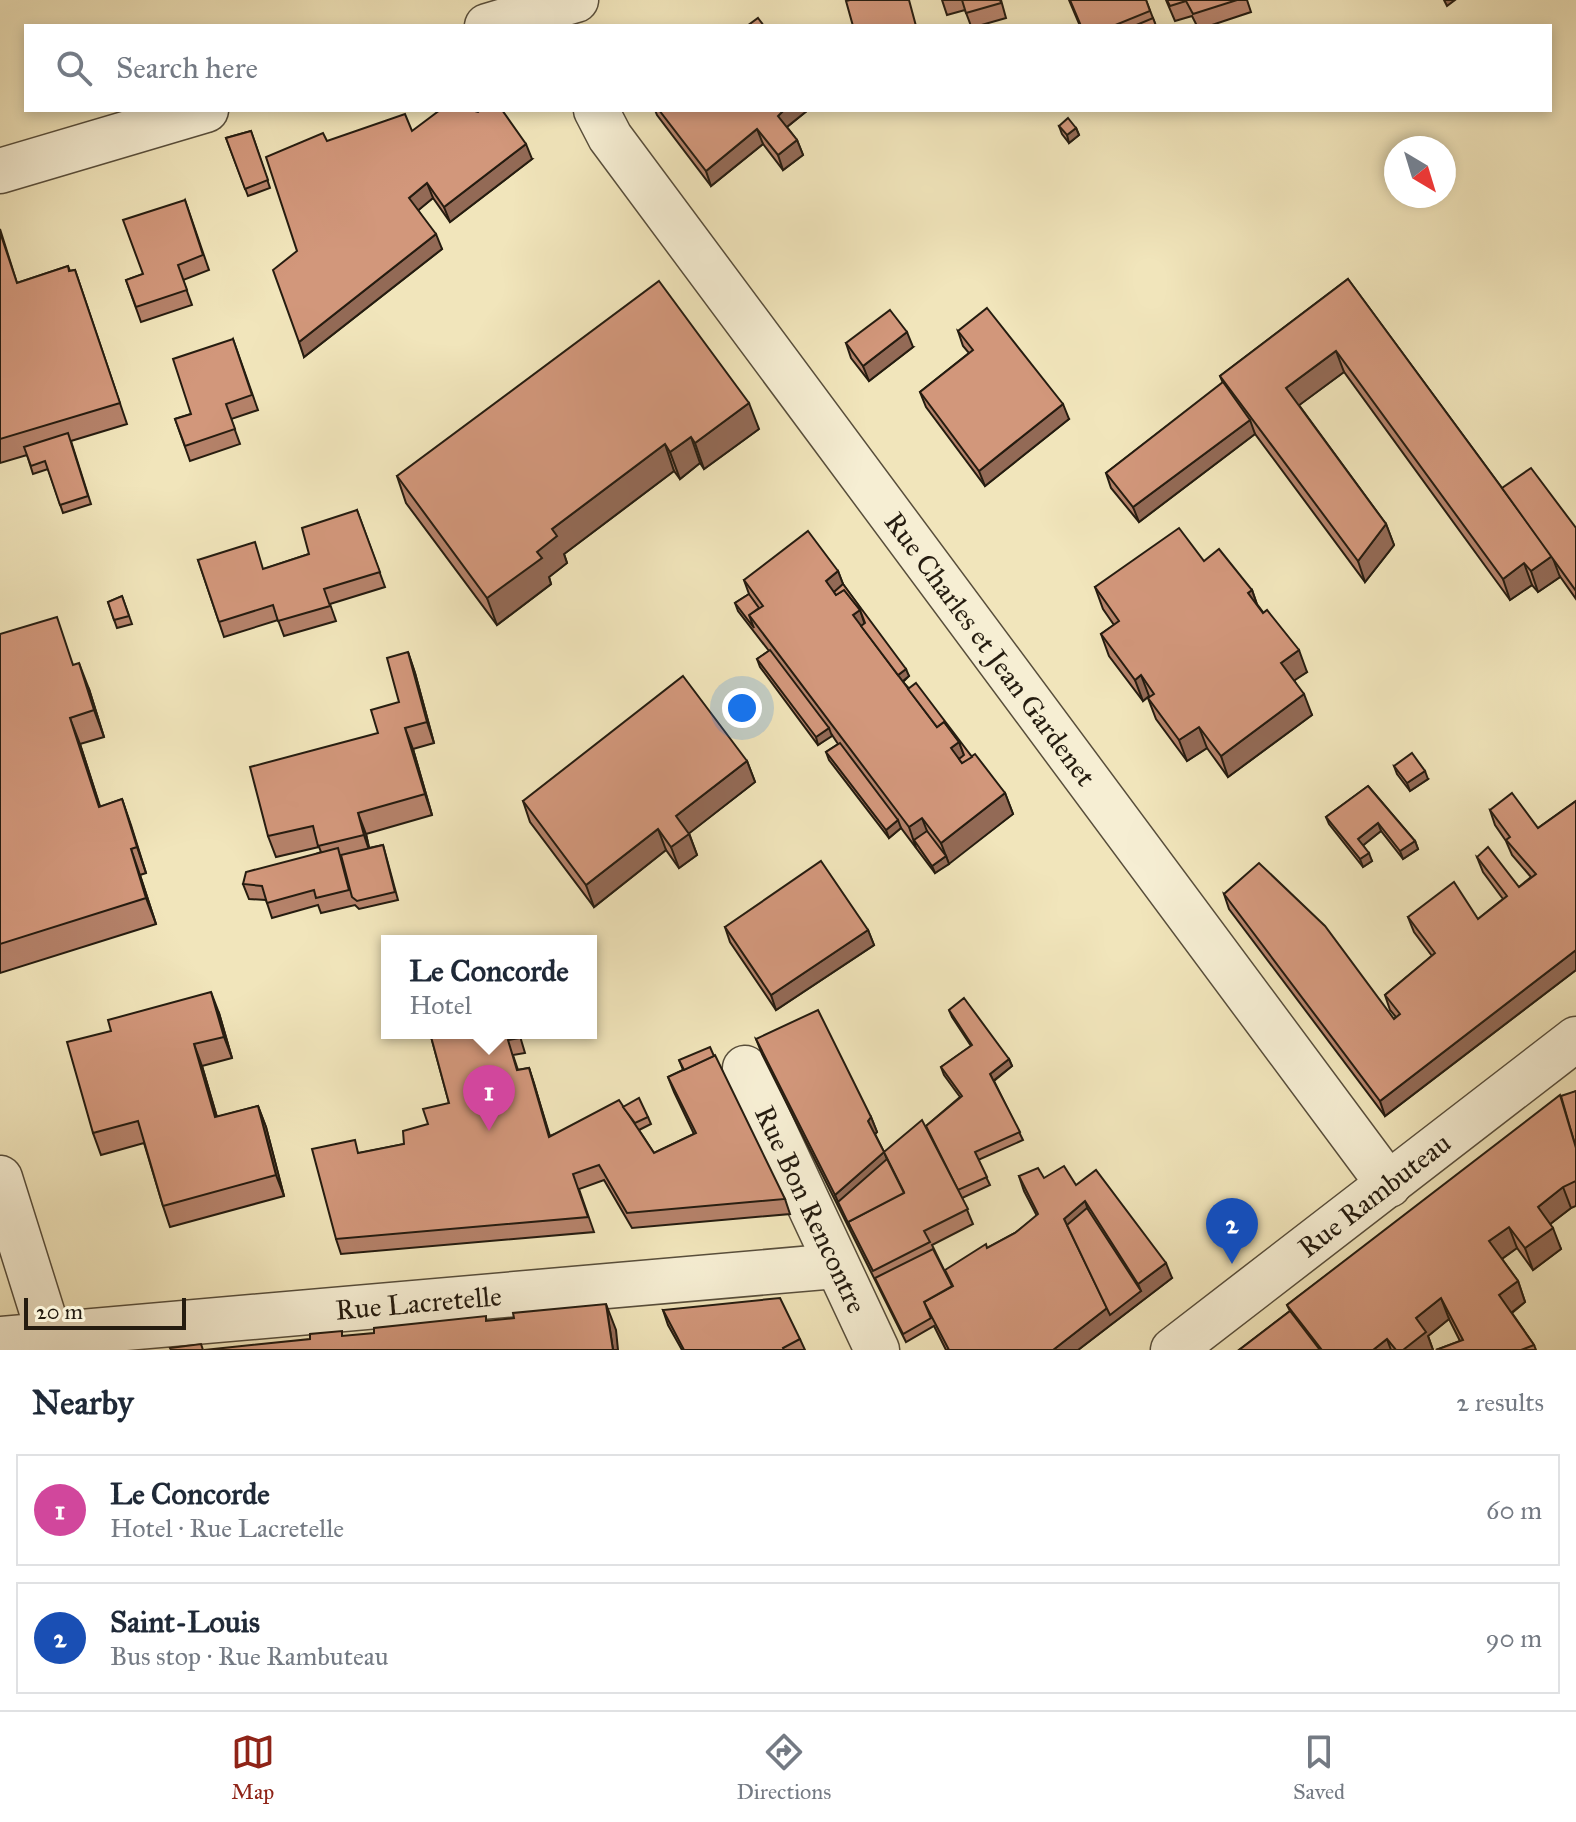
<!DOCTYPE html>
<html lang="en">
<head>
<meta charset="utf-8">
<style>
  :root { --surface:#fff; --page:#f6f6f7; --text:#1f2937; --muted:#747a83; --line:#e0e1e3; --accent:#8f2418 }
  body { margin:0; font-family:"IM FELL Great Primer",serif; background:var(--page); color:var(--text) }
  .compass { position:absolute; left:1384px; top:136px; width:72px; height:72px; border-radius:50%; background:var(--surface); box-shadow:0 4px 12px #0003; rotate:142deg }
  .scale { position:absolute; left:24px; bottom:20px; width:162px; box-sizing:border-box; padding-left:8px; border:4px solid #251c10; border-top:0; font-size:22px; line-height:28px; white-space:nowrap; color:#251c10; -webkit-text-stroke:6px #f6eed3; paint-order:stroke }
  .you { position:absolute; left:742px; top:708px; width:28px; height:28px; margin:-20px; border:6px solid #fff; border-radius:50%; background:#1a73e8; box-shadow:0 0 0 12px #1a73e833 }
  .badge { display:grid; place-items:center; width:52px; height:52px; border-radius:50%; background:var(--accent); color:#fff; font-size:26px; font-weight:700 }
  .pin { position:absolute; translate:-50% -66px; filter:drop-shadow(0 2px 4px #0008) }
  .pin::after { content:''; position:absolute; top:42px; width:28px; height:24px; background:inherit; clip-path:polygon(0 0,100% 0,50% 100%) }
  .popup { position:absolute; left:381px; top:935px; width:216px; height:104px; box-sizing:border-box; display:grid; place-content:center; border-radius:0px; background:var(--surface); filter:drop-shadow(0 2px 6px #0005); font-size:26px; white-space:nowrap; color:var(--muted) }
  .popup b { font-size:30px; color:var(--text) }
  .popup::after { content:''; position:absolute; left:50%; top:100%; margin-left:-16px; border:16px solid transparent; border-top-color:var(--surface) }
  .list { margin:0; padding:0; list-style:none }
  h2 { display:flex; justify-content:space-between; align-items:center; height:104px; margin:0; padding:0 32px; font-size:34px }
  h2 small { font-size:26px; font-weight:400; color:var(--muted) }
  .list li { display:grid; grid-template-columns:52px 1fr auto; gap:24px; align-items:center; box-sizing:border-box; height:112px; margin:0 16px 16px; padding:0 16px; border:2px solid var(--line); border-radius:0px }
  .list b { display:block; font-size:30px; white-space:nowrap }
  .list p { margin:0; font-size:26px; white-space:nowrap; color:var(--muted) }
  .list em { font-size:26px; font-style:normal; color:var(--muted) }
  .icon { flex:none; width:44px; height:44px; fill:none; stroke:currentColor; stroke-width:2; stroke-linecap:round; stroke-linejoin:round }
  .map { position:relative; flex:none; width:1576px; height:1350px; overflow:hidden }
  .search { position:absolute; background:var(--surface); box-shadow:0 4px 12px #0003; left:24px; right:24px; top:24px; height:88px; display:flex; align-items:center; gap:20px; box-sizing:border-box; padding:0 28px; border-radius:0px; color:var(--muted); font-size:30px }
  .sheet { height:360px; background:var(--surface) }
  nav { display:flex; justify-content:space-around; align-items:center; box-sizing:border-box; height:112px; border-top:2px solid var(--line); background:var(--surface); font-size:22px; color:var(--muted) }
  nav a { display:grid; justify-items:center; gap:4px }
  nav .on { color:var(--accent) }
  .map>svg:first-child { display:block }
  .lines { fill:none; stroke-linecap:round; stroke-linejoin:round }
  .minor-casing { stroke:#584e3b; stroke-width:47 }
  .minor { stroke:#f6eed3; stroke-width:44 }
  .wall { fill:#b5826a; stroke:#251c10; stroke-width:2 }
  .shaded-wall { fill:#936a56; stroke:#251c10; stroke-width:2 }
  .building { fill:#d2977b; stroke:#251c10; stroke-width:2 }
  .labels { text-anchor:middle; dominant-baseline:central; stroke-width:6; stroke-linejoin:round; paint-order:stroke }
  .street-label { font-size:28px; fill:#251c10; stroke:#f6eed3 }
</style>
</head>
<body>
<div class="map">
<svg width="1576" height="1350" viewBox="0 0 1576 1350">
  <rect width="100%" height="100%" fill="#f1e5bb"/>
  <filter id="stains"><feTurbulence type="fractalNoise" baseFrequency=".0025" numOctaves="4"/><feColorMatrix values="0 0 0 0 .2 0 0 0 0 .09 0 0 0 0 .02 0 0 0 .5 -.17"/></filter>
  <radialGradient id="worn" r=".72"><stop offset=".6" stop-color="#630" stop-opacity="0"/><stop offset="1" stop-color="#630" stop-opacity=".3"/></radialGradient>
  <g class="lines">
    <defs>
      <g id="minor">
        <path d="M487,26L576,0"/>
        <path id="s1" d="M596,110L610,137L1389,1185"/>
        <path d="M0,171L206,110"/>
        <path id="s2" d="M745,1068L877,1350"/>
        <path d="M0,1178L54,1350"/>
        <path id="s3" d="M0,1339L836,1266"/>
        <path id="s4" d="M1173,1350L1576,1039"/>
      </g>
    </defs>
    <use href="#minor" class="minor-casing"/>
    <use href="#minor" class="minor"/>
  </g>
  <g class="wall">
    <path d="M942,0H1001L1006,18L978,26H971L965,10L947,15Z"/>
    <path d="M1069,0H1146L1156,26H1080Z"/>
    <path d="M1166,0H1247L1251,12L1209,26H1197L1192,16L1175,21Z"/>
    <path d="M655,110H808L787,127L797,140L803,155L783,170L763,144L711,186L657,115Z"/>
    <path d="M1059,126L1076,128L1079,135L1069,143L1062,134Z"/>
    <path d="M251,131L270,188L248,196L226,138Z"/>
    <path d="M327,141L532,159L450,222L433,198L418,210L442,249L304,357L297,251Z"/>
    <path d="M185,200L209,270L183,280L192,305L141,322L126,280L143,274Z"/>
    <path d="M0,229L17,283L68,266L70,271L75,270L127,424L71,441L91,504L63,513L48,469L33,474L27,455L0,463Z"/>
    <path d="M1348,279L1502,488L1576,528V599L1559,575L1560,577L1538,592L1532,585L1510,600L1344,372L1299,405L1386,524L1394,545L1365,582L1255,434L1139,522L1111,488L1106,473L1223,383L1220,376Z"/>
    <path d="M958,331L1069,419L985,486L926,407L920,392L969,353L963,346Z"/>
    <path d="M233,339L258,410L231,419L240,444L190,461L175,419L191,414Z"/>
    <path d="M846,343L913,347L869,381L851,358Z"/>
    <path d="M759,429L704,469L700,463L680,479L674,471L564,554L567,563L549,577L551,584L497,625L406,503L397,476Z"/>
    <path d="M357,510L385,587L330,604L336,621L284,636L278,620L224,637L198,560L264,569L309,554Z"/>
    <path d="M1204,561L1252,590L1257,604L1307,672L1294,680L1312,715L1228,777L1207,748L1187,761L1156,719L1148,698L1149,696L1143,701L1109,656L1101,634L1114,625L1103,609L1095,587Z"/>
    <path d="M838,571L843,584L909,676L903,682L1005,793L1013,814L935,873L901,828L889,838L829,760L826,752L838,744L832,735L818,745L760,667L757,659L769,651L738,611L735,603L749,594L744,580Z"/>
    <path d="M122,596L132,624L117,628L108,602Z"/>
    <path d="M0,634L74,665L89,689L104,737L80,744L100,807L122,799L146,873L140,875L156,924L0,973Z"/>
    <path d="M408,652L415,673L434,743L413,749L432,815L366,834L369,848L383,845L398,900L359,909L355,905L321,913L318,905L272,918L266,900L249,899L243,884L321,852L319,847L276,857L268,836L378,733L399,702Z"/>
    <path d="M747,761L755,782L689,833L697,855L679,868L666,850L594,907L530,822L523,801Z"/>
    <path d="M1394,766L1428,779L1410,791L1397,774Z"/>
    <path d="M1368,786L1415,841L1418,849L1403,859L1381,831L1363,845L1372,861L1363,867L1329,824L1326,817Z"/>
    <path d="M1576,801V970L1385,1116L1229,909L1224,894L1394,1019L1396,1017L1390,1010L1385,995L1432,956L1414,932L1408,917L1478,919L1503,899L1483,872L1477,857L1519,887L1531,877L1512,855L1506,841L1495,825L1490,810L1538,828Z"/>
    <path d="M725,927L868,930L874,945L776,1010L730,942Z"/>
    <path d="M949,1010L1009,1059L1012,1066L994,1081L1023,1140L978,1160L990,1185L962,1198L973,1224L932,1245L947,1276L987,1248L1015,1233L1037,1216L1024,1191L1019,1176L1044,1178L1076,1185L1172,1278L1078,1350H946L934,1326L906,1342L762,1054L756,1039L871,1117L877,1132L875,1134L884,1152L926,1126L960,1097L944,1075L941,1067L971,1046L952,1017Z"/>
    <path d="M219,1013L232,1058L202,1066L217,1117L258,1106L266,1127L284,1196L170,1227L163,1206L144,1143L101,1155L93,1133Z"/>
    <path d="M430,1033H519L525,1053L513,1055L518,1070L529,1068L550,1136L623,1107L648,1117L651,1124L639,1130L654,1153L694,1134L674,1092L668,1077L683,1070L679,1060L785,1199L790,1214L632,1228L604,1180L579,1189L594,1232L341,1254L336,1239L359,1153L404,1144L428,1124L449,1103Z"/>
    <path d="M1576,1091V1206L1571,1208L1550,1224L1561,1249L1533,1270L1517,1248L1502,1259L1518,1281L1525,1302L1512,1313L1534,1345L1536,1350H1436L1460,1341L1449,1319L1428,1336L1433,1350H1239L1290,1311L1287,1305L1561,1098Z"/>
    <path d="M663,1310L800,1339L805,1350H682L668,1325Z"/>
  </g>
  <g class="shaded-wall">
    <path d="M1444,0H1455L1447,6Z"/>
    <path d="M784,110H808L783,130L778,116Z"/>
    <path d="M1076,128L1079,135L1069,143L1067,135Z"/>
    <path d="M757,129L763,144L711,186L706,171Z"/>
    <path d="M797,140L803,155L783,170L778,155Z"/>
    <path d="M526,144L532,159L450,222L444,207Z"/>
    <path d="M427,183L433,198L415,213L409,198Z"/>
    <path d="M436,234L442,249L304,357L299,342Z"/>
    <path d="M907,332L913,347L869,381L863,366Z"/>
    <path d="M1336,351L1344,372L1294,409L1286,388Z"/>
    <path d="M749,403L759,429L704,469L695,443Z"/>
    <path d="M1063,404L1069,419L985,486L979,471Z"/>
    <path d="M1250,420L1255,434L1139,522L1133,507Z"/>
    <path d="M691,437L700,463L680,479L670,452Z"/>
    <path d="M665,444L674,471L564,554L567,563L549,577L551,584L497,625L487,598L537,552L552,529Z"/>
    <path d="M1386,524L1394,545L1365,582L1358,561Z"/>
    <path d="M1552,556L1560,577L1538,592L1531,571Z"/>
    <path d="M1524,563L1532,585L1510,600L1503,579Z"/>
    <path d="M838,571L846,592L835,600L826,581Z"/>
    <path d="M1252,590L1259,611L1248,593Z"/>
    <path d="M860,610L867,631L862,635L853,615Z"/>
    <path d="M1299,650L1307,672L1289,684L1281,663Z"/>
    <path d="M408,652L415,673L434,743L427,722Z"/>
    <path d="M79,663L89,689L104,737L94,710Z"/>
    <path d="M906,669L909,676L897,686L894,678Z"/>
    <path d="M1141,675L1149,696L1143,701L1135,680Z"/>
    <path d="M1304,694L1312,715L1228,777L1221,756Z"/>
    <path d="M70,718L80,744L109,834L99,807Z"/>
    <path d="M1199,727L1207,748L1187,761L1179,740Z"/>
    <path d="M405,728L413,749L432,815L425,794Z"/>
    <path d="M829,728L832,736L818,745L816,737Z"/>
    <path d="M959,742L967,763L956,762L951,748Z"/>
    <path d="M747,761L755,782L687,835L689,834L697,855L679,868L671,847L676,816Z"/>
    <path d="M1425,771L1428,779L1410,791L1407,783Z"/>
    <path d="M1005,793L1013,814L949,864L941,843Z"/>
    <path d="M122,799L131,825L146,873L137,847Z"/>
    <path d="M358,813L366,834L371,856L364,835Z"/>
    <path d="M922,818L930,839L914,840L916,848L909,827Z"/>
    <path d="M898,820L901,828L889,838L886,830Z"/>
    <path d="M1378,823L1381,831L1361,847L1358,839Z"/>
    <path d="M658,829L666,850L594,907L586,885Z"/>
    <path d="M1415,841L1418,849L1403,859L1400,851Z"/>
    <path d="M131,849L140,875L156,924L146,898Z"/>
    <path d="M1369,853L1372,861L1363,867L1360,859Z"/>
    <path d="M946,856L949,864L935,873L932,866Z"/>
    <path d="M868,930L874,945L776,1010L771,995Z"/>
    <path d="M1576,950V970L1385,1116L1380,1101Z"/>
    <path d="M211,992L219,1013L232,1058L224,1037Z"/>
    <path d="M194,1044L202,1066L223,1138L215,1117Z"/>
    <path d="M1009,1059L1012,1066L993,1081L990,1074Z"/>
    <path d="M529,1068L534,1083L554,1152L549,1137Z"/>
    <path d="M258,1106L266,1127L284,1196L276,1175Z"/>
    <path d="M871,1117L877,1132L873,1136L868,1121Z"/>
    <path d="M884,1152L890,1167L838,1202L835,1195Z"/>
    <path d="M1563,1187L1571,1208L1545,1228L1538,1207Z"/>
    <path d="M1085,1201L1090,1216L1070,1233L1064,1219Z"/>
    <path d="M1509,1227L1517,1248L1496,1263L1489,1241Z"/>
    <path d="M1553,1228L1561,1249L1533,1270L1525,1248Z"/>
    <path d="M1166,1263L1172,1278L1078,1350H1053L1107,1308L1141,1291L1138,1284Z"/>
    <path d="M1518,1281L1525,1302L1507,1316L1499,1295Z"/>
    <path d="M1441,1298L1449,1319L1428,1336L1433,1350H1403L1416,1318Z"/>
    <path d="M606,1304L616,1330L618,1350H613Z"/>
    <path d="M1387,1339L1391,1350H1373Z"/>
  </g>
  <g class="building">
    <path d="M850,0H909L916,26H853L846,1Z"/>
    <path d="M962,0H1000L1001,3L966,13Z"/>
    <path d="M1070,0H1146L1150,11L1113,26H1081Z"/>
    <path d="M1167,0H1237L1193,14L1186,1L1170,6Z"/>
    <path d="M758,18L764,26H747Z"/>
    <path d="M1153,18L1156,26H1134Z"/>
    <path d="M440,110H471L478,112L480,110H502L526,144L444,207L427,183L409,198L436,234L299,342L273,270L297,251L266,157L323,133L327,141L405,114L412,131Z"/>
    <path d="M659,110H784L778,116L797,140L778,155L757,129L706,171Z"/>
    <path d="M1068,118L1076,128L1067,135L1059,126Z"/>
    <path d="M251,131L268,180L245,189L226,138Z"/>
    <path d="M185,200L203,255L178,265L187,290L136,307L126,280L143,274L123,220Z"/>
    <path d="M0,232L17,283L68,266L69,271L75,270L120,403L0,439Z"/>
    <path d="M1348,279L1552,556L1531,571L1524,563L1503,579L1336,351L1286,388L1386,524L1358,561L1220,376Z"/>
    <path d="M659,281L749,403L695,443L691,437L670,452L665,444L552,529L557,536L537,552L542,558L487,598L397,476Z"/>
    <path d="M987,308L1063,404L979,471L920,392L973,350L958,331Z"/>
    <path d="M890,310L907,332L863,366L846,343Z"/>
    <path d="M233,339L252,395L226,404L235,429L185,446L175,419L191,414L173,359Z"/>
    <path d="M1223,382L1250,420L1133,507L1106,473Z"/>
    <path d="M68,433L88,496L60,505L45,461L31,466L24,447Z"/>
    <path d="M1531,468L1576,528V591L1502,488Z"/>
    <path d="M357,510L380,572L324,589L330,606L278,621L273,605L219,622L198,560L255,542L263,569L309,554L302,528Z"/>
    <path d="M1179,528L1204,561L1219,549L1252,590L1248,593L1263,613L1267,610L1299,650L1281,663L1304,694L1221,756L1199,727L1179,740L1148,698L1154,694L1141,675L1135,680L1101,634L1119,621L1095,587Z"/>
    <path d="M808,531L838,571L826,581L836,595L844,590L860,610L853,615L937,727L944,722L959,742L951,748L962,763L975,754L1005,793L941,843L922,818L909,827L749,615L763,606L744,580Z"/>
    <path d="M843,584L906,669L898,675L861,626L865,623L860,610L844,590L836,595L834,592Z"/>
    <path d="M749,594L759,608L749,615L754,628L735,603Z"/>
    <path d="M122,596L129,616L114,620L108,602Z"/>
    <path d="M57,617L73,665L79,663L94,710L70,718L99,807L122,799L137,847L131,849L146,898L0,944V634Z"/>
    <path d="M770,650L829,728L816,737L757,659Z"/>
    <path d="M408,652L427,722L405,728L425,794L358,813L364,835L318,846L313,826L268,836L250,767L378,733L371,710L399,702L387,658Z"/>
    <path d="M683,676L747,761L676,816L689,834L671,847L658,829L586,885L523,801Z"/>
    <path d="M916,683L972,757L962,763L959,759L964,755L959,742L944,722L937,727L908,689Z"/>
    <path d="M840,743L898,820L886,830L826,752Z"/>
    <path d="M1412,753L1425,771L1407,783L1394,766Z"/>
    <path d="M1368,786L1415,841L1400,851L1378,823L1358,839L1369,853L1360,859L1326,817Z"/>
    <path d="M1512,793L1538,828L1576,801V950L1380,1101L1224,894L1259,863L1325,926L1394,1019L1400,1014L1385,995L1435,953L1408,917L1454,882L1478,919L1507,896L1477,857L1488,847L1519,887L1536,874L1506,840L1510,837L1490,810Z"/>
    <path d="M927,831L946,856L932,866L914,840Z"/>
    <path d="M383,845L395,892L357,901L352,897L341,855Z"/>
    <path d="M338,848L349,890L316,898L314,890L267,903L262,886L243,884L246,872Z"/>
    <path d="M821,861L868,930L771,995L725,927Z"/>
    <path d="M211,992L224,1037L194,1044L215,1117L258,1106L276,1175L163,1206L138,1121L93,1133L67,1042L111,1031L108,1020Z"/>
    <path d="M964,998L1009,1059L990,1074L1020,1132L975,1152L987,1177L958,1190L926,1126L962,1096L941,1067L972,1045L949,1010Z"/>
    <path d="M818,1010L871,1117L868,1121L884,1152L922,1120L968,1209L924,1231L930,1242L873,1271L848,1222L904,1192L884,1152L835,1195L756,1039Z"/>
    <path d="M430,1033H518L520,1038L508,1040L517,1070L529,1068L549,1137L619,1100L654,1153L696,1133L668,1077L715,1055L785,1199L627,1213L599,1165L573,1174L588,1217L336,1239L312,1149L355,1140L358,1153L404,1144L403,1131L428,1124L423,1109L449,1103Z"/>
    <path d="M710,1047L714,1056L684,1070L679,1060Z"/>
    <path d="M1576,1091V1148L1561,1096Z"/>
    <path d="M1560,1095L1576,1148V1181L1563,1187L1538,1207L1553,1228L1525,1248L1509,1227L1489,1241L1518,1281L1499,1295L1534,1345L1521,1350H1436L1463,1340L1441,1298L1416,1318L1426,1332L1403,1350H1396L1387,1339L1373,1350H1322L1287,1305Z"/>
    <path d="M639,1098L648,1117L635,1123L623,1107Z"/>
    <path d="M887,1159L904,1193L848,1222L851,1229L838,1202Z"/>
    <path d="M1064,1166L1076,1185L1096,1170L1166,1263L1138,1284L1085,1201L1064,1219L1107,1308L1053,1350H949L924,1302L953,1286L945,1270L986,1244L987,1248L1015,1233L1038,1214L1019,1176L1038,1168L1044,1178Z"/>
    <path d="M1087,1208L1141,1291L1110,1315L1067,1225Z"/>
    <path d="M933,1249L952,1286L924,1302L931,1318L903,1334L875,1278Z"/>
    <path d="M780,1298L800,1339L783,1348L784,1350H684L663,1310Z"/>
    <path d="M606,1304L613,1350H204L310,1339V1334L342,1331V1336L374,1333V1328L486,1316V1321L514,1318L513,1313Z"/>
    <path d="M1290,1311L1320,1350H1239Z"/>
    <path d="M201,1344L203,1350H171L170,1348Z"/>
  </g>
  <g class="labels">
    <g class="street-label">
      <text stroke="none"><textPath href="#s1" startOffset="668">Rue Charles et Jean Gardenet</textPath></text>
      <text stroke="none"><textPath href="#s4" startOffset="254">Rue Rambuteau</textPath></text>
      <text stroke="none"><textPath href="#s2" startOffset="156">Rue Bon Rencontre</textPath></text>
      <text stroke="none"><textPath href="#s3" startOffset="420">Rue Lacretelle</textPath></text>
    </g>
  </g>
  <rect width="100%" height="100%" filter="url(#stains)"/>
  <rect width="100%" height="100%" fill="url(#worn)"/>
</svg>
<svg class="compass" viewBox="-18 -18 36 36"><path d="M0-13l5 13h-10z" fill="#e53935"/><path d="M0 13l5-13h-10z" fill="#747a83"/></svg>
<div class="scale">20 m</div>
<div class="you"></div>
<div class="pin badge" style="left:489px;top:1131px;background:#d1479c">1</div>
<div class="popup"><b>Le Concorde</b>Hotel</div>
<div class="pin badge" style="left:1232px;top:1264px;background:#1a4fb4">2</div>
<div class="search"><svg class="icon" aria-label="search" viewBox="0 0 24 24"><circle cx="10" cy="10" r="6"/><path d="M15 15l6 6"/></svg>Search here</div>
</div>
<section class="sheet">
<h2>Nearby<small>2 results</small></h2>
<ul class="list">
<li><span class="badge" style="background:#d1479c">1</span><div><b>Le Concorde</b><p>Hotel · Rue Lacretelle</p></div><em>60 m</em></li>
<li><span class="badge" style="background:#1a4fb4">2</span><div><b>Saint-Louis</b><p>Bus stop · Rue Rambuteau</p></div><em>90 m</em></li>
</ul>
</section>
<nav>
<a class="on"><svg class="icon" aria-label="map" viewBox="0 0 24 24"><path d="M3 6l6-2 6 2 6-2v14l-6 2-6-2-6 2zM9 4v14M15 6v14"/></svg>Map</a>
<a><svg class="icon" aria-label="directions" viewBox="0 0 24 24"><path d="M12 3l9 9-9 9-9-9zM9 14v-3h6M13 9l2 2-2 2"/></svg>Directions</a>
<a><svg class="icon" aria-label="saved" viewBox="0 0 24 24"><path d="M7 4h10v16l-5-4-5 4z"/></svg>Saved</a>
</nav>
</body>
</html>
